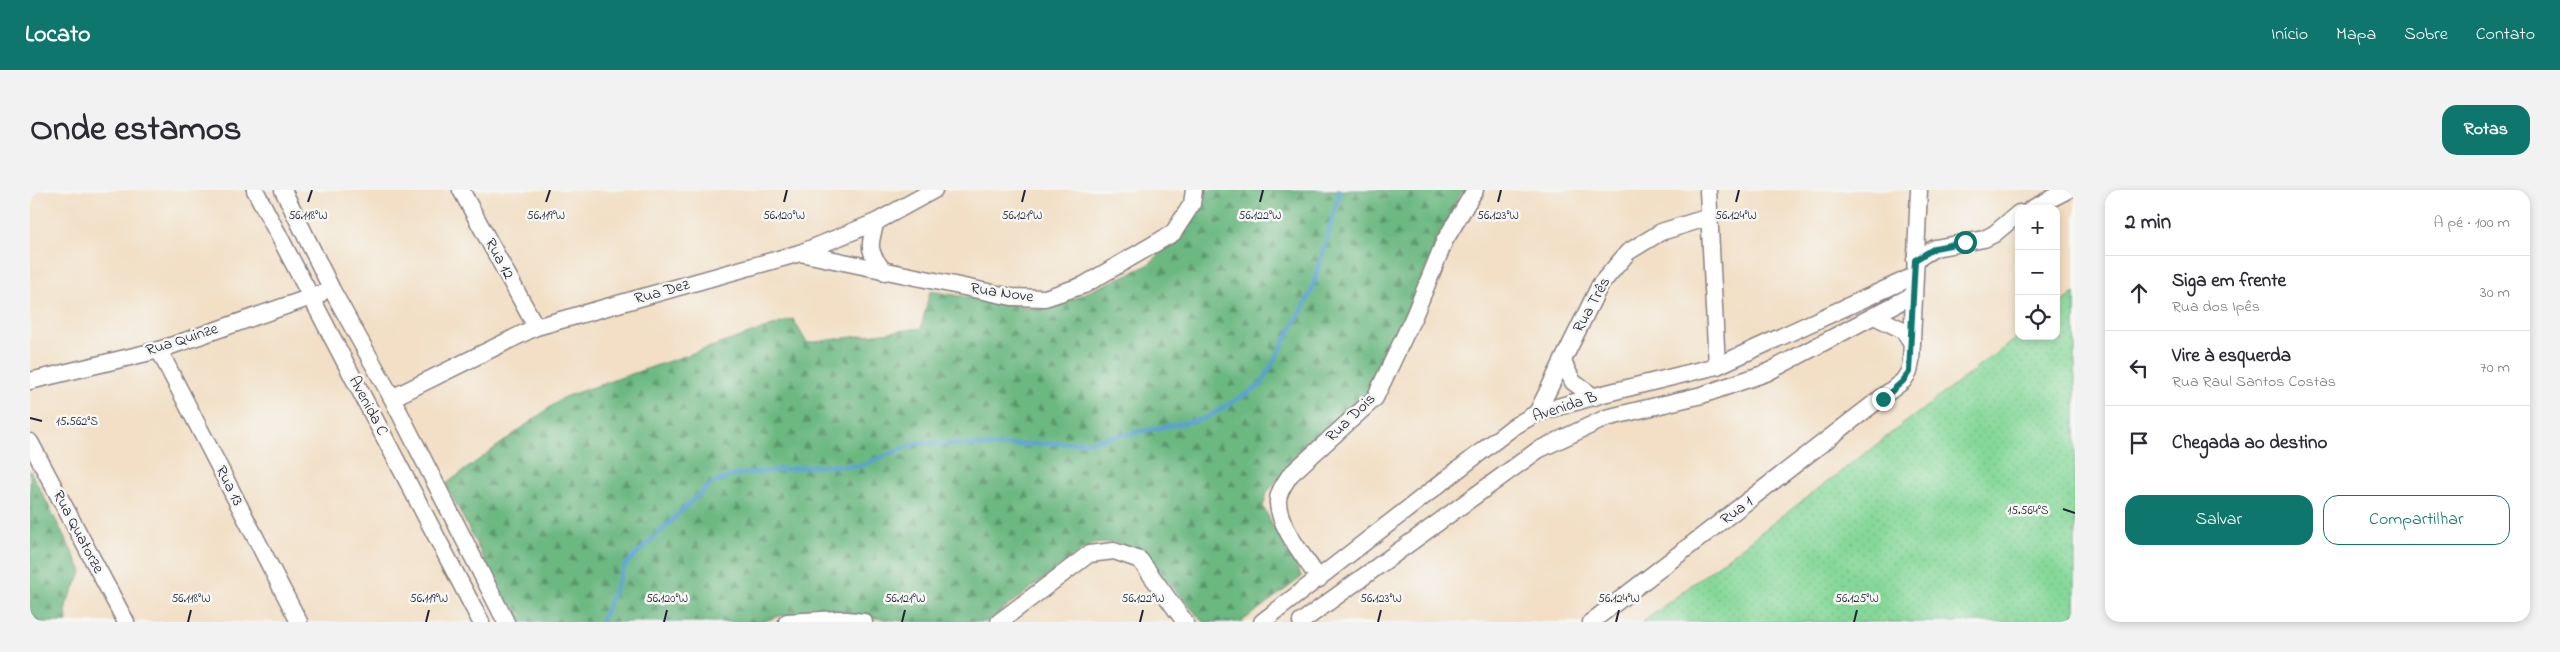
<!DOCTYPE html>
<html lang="pt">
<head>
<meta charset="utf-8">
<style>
  :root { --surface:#fff; --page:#f2f2f3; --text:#2b2b33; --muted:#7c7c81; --line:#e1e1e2; --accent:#0f766e }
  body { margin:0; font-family:"Indie Flower",sans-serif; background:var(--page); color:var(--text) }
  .controls { position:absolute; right:15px; top:15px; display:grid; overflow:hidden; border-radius:10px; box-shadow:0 2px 8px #0003 }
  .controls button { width:45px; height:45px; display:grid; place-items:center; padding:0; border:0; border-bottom:1px solid var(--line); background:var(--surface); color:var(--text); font:25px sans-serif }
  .stop { position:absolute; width:15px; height:15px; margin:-11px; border:4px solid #0f766e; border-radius:50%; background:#fff }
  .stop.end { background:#0f766e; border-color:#fff; box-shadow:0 1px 5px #0008 }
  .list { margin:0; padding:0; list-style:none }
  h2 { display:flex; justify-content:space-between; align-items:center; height:65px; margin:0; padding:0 20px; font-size:21px }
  h2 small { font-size:16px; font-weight:400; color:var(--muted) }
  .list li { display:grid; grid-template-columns:32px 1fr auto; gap:15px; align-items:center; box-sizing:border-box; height:75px; padding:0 20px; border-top:1px solid var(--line) }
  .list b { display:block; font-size:19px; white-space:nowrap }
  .list p { margin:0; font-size:16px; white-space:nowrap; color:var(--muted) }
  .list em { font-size:16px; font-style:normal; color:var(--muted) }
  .actions { display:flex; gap:10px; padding:15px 20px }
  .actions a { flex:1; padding:11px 0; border:1px solid var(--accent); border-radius:15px; text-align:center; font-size:18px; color:var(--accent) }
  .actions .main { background:var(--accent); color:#fff }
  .icon { flex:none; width:28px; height:28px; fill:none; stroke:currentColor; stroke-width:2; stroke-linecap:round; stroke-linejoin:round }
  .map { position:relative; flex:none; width:2045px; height:432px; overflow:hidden; border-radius:15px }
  header { display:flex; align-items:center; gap:30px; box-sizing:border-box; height:70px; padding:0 25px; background:var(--accent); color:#fff }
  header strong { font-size:24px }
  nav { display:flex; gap:28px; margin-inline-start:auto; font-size:18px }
  .intro { display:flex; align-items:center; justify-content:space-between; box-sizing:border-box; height:120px; padding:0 30px }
  h1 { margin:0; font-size:35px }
  .button { padding:12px 22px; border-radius:15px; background:var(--accent); color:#fff; font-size:18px; font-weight:700 }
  main { display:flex; gap:30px; padding:0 30px }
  aside { flex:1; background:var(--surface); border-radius:15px; box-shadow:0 2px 8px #0003 }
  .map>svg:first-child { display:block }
  .grass { fill:url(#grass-dots); stroke:#547d6a }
  .forest { fill:url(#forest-firs); stroke:#476d5e }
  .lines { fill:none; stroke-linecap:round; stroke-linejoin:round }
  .stream { stroke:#5ca2d1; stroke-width:4.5 }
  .minor-casing { stroke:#8a8080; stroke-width:19 }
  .minor { stroke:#fff; stroke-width:16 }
  .route { stroke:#0f766e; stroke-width:6 }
  .ticks { fill:none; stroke:#22223b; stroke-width:2 }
  .labels { text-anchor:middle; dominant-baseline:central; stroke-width:5; stroke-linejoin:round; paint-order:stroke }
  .street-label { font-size:16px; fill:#22223b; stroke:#f6f6f2 }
  .ticks-label { font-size:12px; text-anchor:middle; fill:#22223b; stroke:#f6f6f2; stroke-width:5; stroke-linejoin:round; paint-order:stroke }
</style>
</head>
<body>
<header>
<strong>Locato</strong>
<nav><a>Início</a><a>Mapa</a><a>Sobre</a><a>Contato</a></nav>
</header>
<div class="intro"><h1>Onde estamos</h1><a class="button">Rotas</a></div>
<main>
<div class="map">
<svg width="2045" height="432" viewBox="0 0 2045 432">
  <defs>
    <pattern id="grass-dots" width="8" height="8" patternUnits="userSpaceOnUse" patternTransform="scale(1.25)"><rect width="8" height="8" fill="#85d899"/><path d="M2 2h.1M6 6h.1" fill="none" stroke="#73b985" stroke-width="1.8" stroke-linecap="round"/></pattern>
    <pattern id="forest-firs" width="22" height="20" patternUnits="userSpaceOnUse" patternTransform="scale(1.25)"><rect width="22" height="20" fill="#6cb881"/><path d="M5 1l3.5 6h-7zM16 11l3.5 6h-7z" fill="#58956b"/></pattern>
  </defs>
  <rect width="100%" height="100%" fill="#f6f6f2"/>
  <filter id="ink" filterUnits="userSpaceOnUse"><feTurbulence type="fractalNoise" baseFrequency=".02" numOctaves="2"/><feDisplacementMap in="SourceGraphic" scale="10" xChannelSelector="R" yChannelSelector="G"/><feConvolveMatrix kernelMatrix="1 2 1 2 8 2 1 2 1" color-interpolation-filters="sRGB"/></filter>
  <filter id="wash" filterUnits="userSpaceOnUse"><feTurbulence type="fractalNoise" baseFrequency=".0096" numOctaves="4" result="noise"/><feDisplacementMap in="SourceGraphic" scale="20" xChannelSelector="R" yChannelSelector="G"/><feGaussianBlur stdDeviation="1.12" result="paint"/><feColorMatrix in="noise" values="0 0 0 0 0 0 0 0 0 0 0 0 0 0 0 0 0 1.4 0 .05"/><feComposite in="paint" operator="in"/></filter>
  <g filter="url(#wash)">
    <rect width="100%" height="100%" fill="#f2dfc5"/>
    <path class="grass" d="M2045,103V432H1613L1989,146H2026V117Z"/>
    <g class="forest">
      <path d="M1172,0H1436L1429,7L1340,201L1266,269L1237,302L1233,317L1272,387L1211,432H1173L1115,364L1086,352L1064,354L1042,367L957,432H881L788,422L749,426L732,432H486L416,294L534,207L763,129L777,153L891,138L900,101L1003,118L1036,112L1118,75L1155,40Z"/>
      <path d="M0,280L52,381L36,415L37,432H0Z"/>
    </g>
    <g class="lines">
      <path class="stream" d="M571,432L595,375L679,295L704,285L786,276H830L887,253L962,256L1057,252L1174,229L1231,195L1281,103L1308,9L1309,0"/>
    </g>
  </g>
  <g filter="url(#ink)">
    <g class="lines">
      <defs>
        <g id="minor">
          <path d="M225,0L451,432"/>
          <path d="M253,0L302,100L362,208L476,432"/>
          <path d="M431,0L506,137"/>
          <path d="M1678,0L1687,176"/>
          <path d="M2001,19L2038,0"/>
          <path d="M846,32C838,56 838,63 855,82"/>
          <path d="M770,63L982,107L1015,108L1054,95L1143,43L1162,14L1164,0"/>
          <path d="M1885,70L1905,58L1954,49L1964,44L1989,23"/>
          <path d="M1844,126L1873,140L1882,153"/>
          <path d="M129,160L269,432"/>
          <path d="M1533,172L1543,192L1564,207"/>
          <path d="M0,191L129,160L290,104"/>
          <path d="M362,208L506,137L770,63L846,32L904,0"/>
          <path d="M1507,223L1570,95L1598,62L1631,42L1679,27"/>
          <path d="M0,252L96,432"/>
          <path d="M1289,389C1276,369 1249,337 1248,313C1247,303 1255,293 1260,285L1345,208L1384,126L1415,50L1445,0"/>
          <path d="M757,432L808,429L834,432"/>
          <path d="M969,432L1059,364L1084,361L1110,370L1155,432"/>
          <path d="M1232,432L1483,237L1507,223L1573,204L1687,176L1884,86"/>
          <path d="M1271,432L1508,260L1576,228L1672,205L1736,183L1883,105"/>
          <path d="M1561,432L1873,191L1879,182L1881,172L1889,0"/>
        </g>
      </defs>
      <use href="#minor" class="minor-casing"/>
      <use href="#minor" class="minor"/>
    </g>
  </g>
  <g class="lines" filter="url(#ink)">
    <path class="route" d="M1853,209L1873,191L1879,182L1885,70L1905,58L1935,52"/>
  </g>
  <path class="ticks" d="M278,12L282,0M516,12L520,0M754,12L757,0M992,12L995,0M1230,12L1233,0M1468,12L1471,0M1706,12L1709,0M0,228L12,231M2033,319L2045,323M158,432L161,420M396,432L399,420M634,432L637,420M872,432L875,420M1110,432L1113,420M1348,432L1351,420M1586,432L1589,420M1824,432L1827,420"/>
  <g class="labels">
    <g class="street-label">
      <text transform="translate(469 69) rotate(61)">Rua 12</text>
      <text transform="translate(632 102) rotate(-16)">Rua Dez</text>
      <text transform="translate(972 103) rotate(8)">Rua Nove</text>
      <text transform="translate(1562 115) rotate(-61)">Rua Três</text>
      <text transform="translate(152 150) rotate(-18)">Rua Quinze</text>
      <text transform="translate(338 216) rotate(62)">Avenida C</text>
      <text transform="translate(1535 217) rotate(-18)">Avenida B</text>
      <text transform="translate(1321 228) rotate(-44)">Rua Dois</text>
      <text transform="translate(199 296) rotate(63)">Rua 13</text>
      <text transform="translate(1707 321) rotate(-37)">Rua 1</text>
      <text transform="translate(48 342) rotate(62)">Rua Quatorze</text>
    </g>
  </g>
  <g class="ticks-label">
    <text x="278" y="29">56.118°W</text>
    <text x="516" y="29">56.119°W</text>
    <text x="754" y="29">56.120°W</text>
    <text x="992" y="29">56.121°W</text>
    <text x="1230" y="29">56.122°W</text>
    <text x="1468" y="29">56.123°W</text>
    <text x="1706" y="29">56.124°W</text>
    <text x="47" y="235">15.562°S</text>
    <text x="1998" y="324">15.564°S</text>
    <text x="161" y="412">56.118°W</text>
    <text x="399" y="412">56.119°W</text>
    <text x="875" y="412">56.121°W</text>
    <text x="1113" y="412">56.122°W</text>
    <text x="1589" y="412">56.124°W</text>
    <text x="1827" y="412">56.125°W</text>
    <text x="637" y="412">56.120°W</text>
    <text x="1351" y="412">56.123°W</text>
  </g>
</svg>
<div class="controls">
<button>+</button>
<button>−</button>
<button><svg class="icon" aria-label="locate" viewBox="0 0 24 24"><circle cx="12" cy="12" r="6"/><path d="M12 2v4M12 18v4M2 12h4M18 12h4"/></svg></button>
</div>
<div class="stop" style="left:1935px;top:52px"></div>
<div class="stop end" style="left:1853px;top:209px"></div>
</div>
<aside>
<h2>2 min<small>A pé · 100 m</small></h2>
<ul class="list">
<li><svg class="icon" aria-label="ahead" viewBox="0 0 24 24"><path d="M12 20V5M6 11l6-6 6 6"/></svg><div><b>Siga em frente</b><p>Rua dos Ipês</p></div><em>30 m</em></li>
<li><svg class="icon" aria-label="left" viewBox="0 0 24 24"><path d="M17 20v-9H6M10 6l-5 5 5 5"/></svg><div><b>Vire à esquerda</b><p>Rua Raul Santos Costas</p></div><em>70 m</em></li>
<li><svg class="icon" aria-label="arrive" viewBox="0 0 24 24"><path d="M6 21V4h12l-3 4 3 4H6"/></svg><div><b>Chegada ao destino</b></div></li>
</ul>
<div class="actions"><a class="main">Salvar</a><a>Compartilhar</a></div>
</aside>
</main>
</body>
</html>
